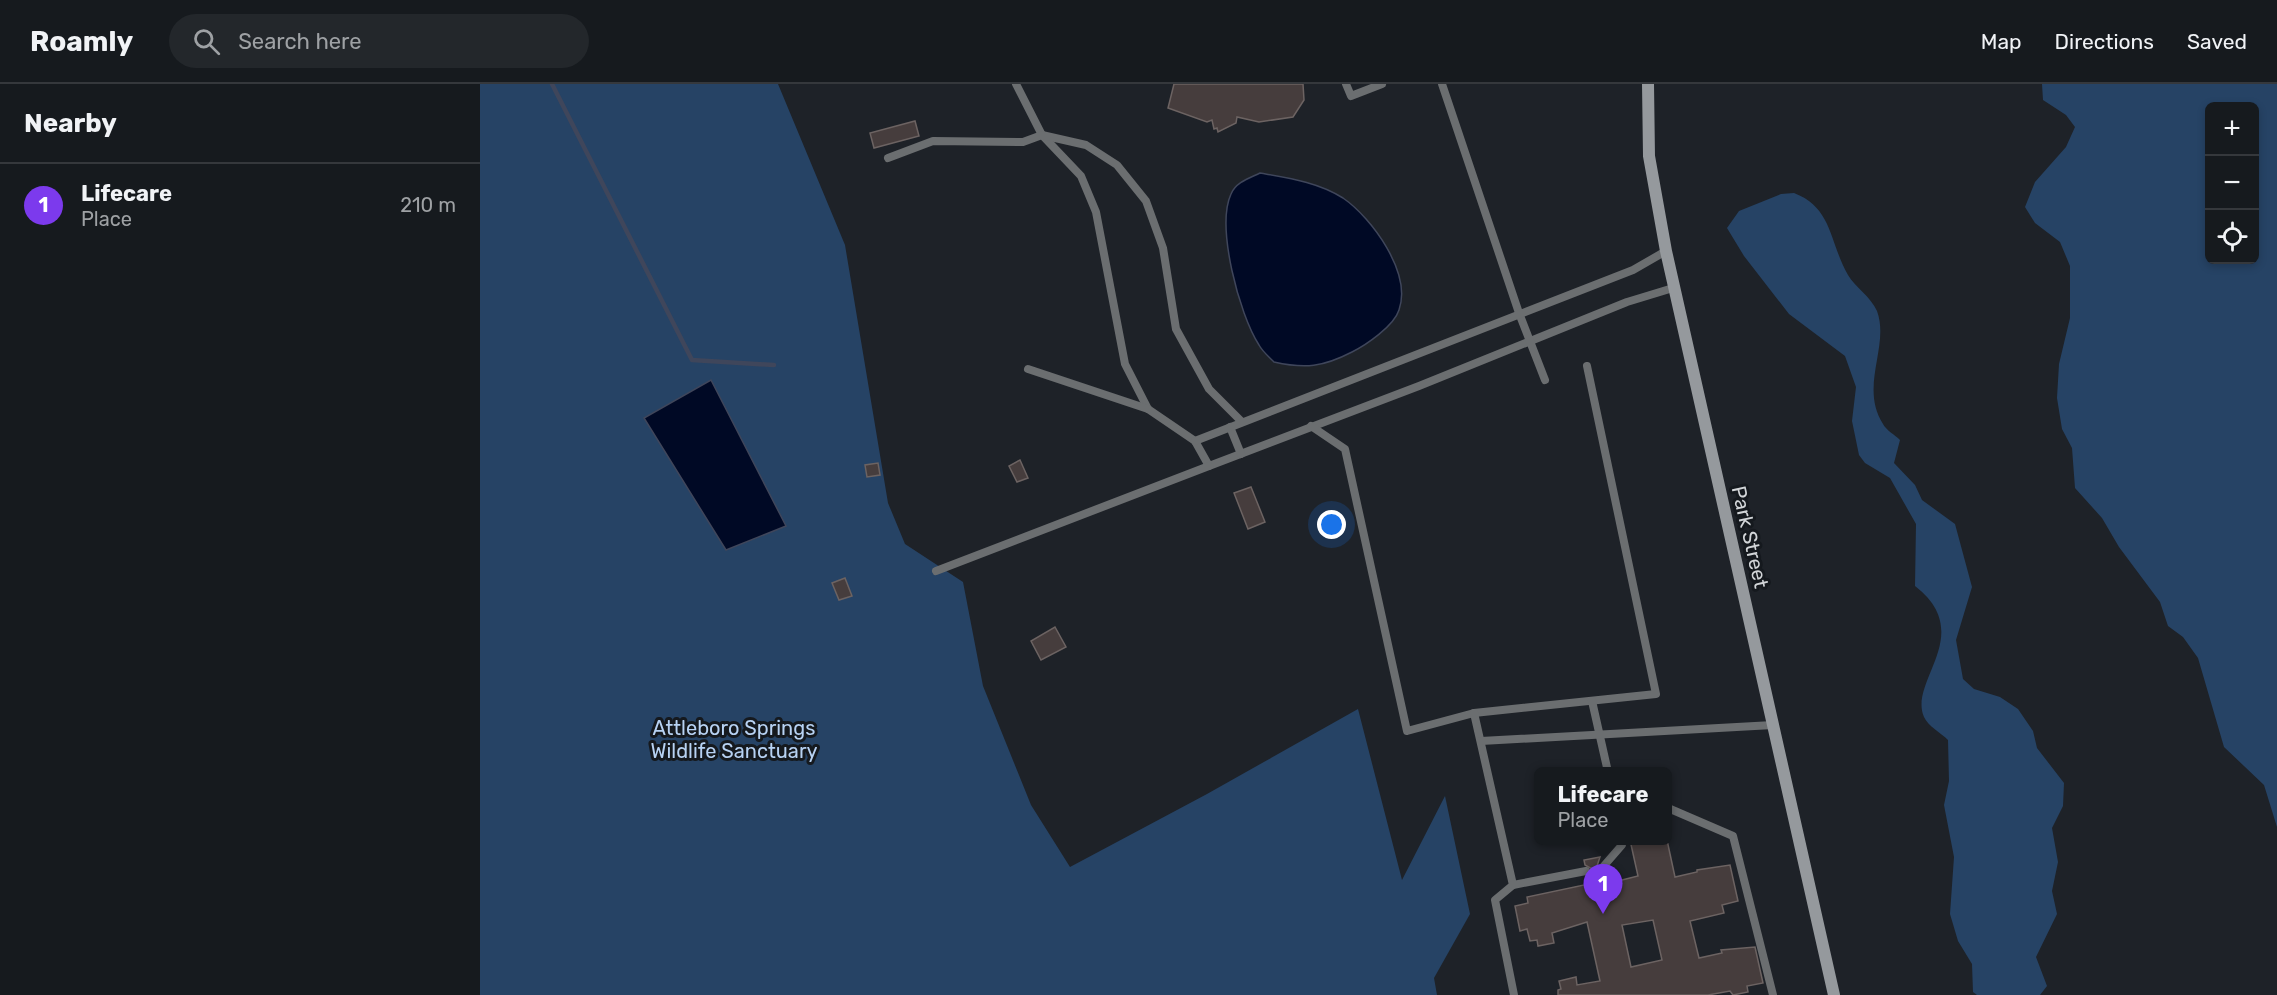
<!DOCTYPE html>
<html lang="en">
<head>
<meta charset="utf-8">
<style>
  :root { --surface:#161a1e; --page:#23272b; --text:#f1f3f6; --muted:#9ea1a4; --line:#35383c; --accent:#7c3aed }
  body { margin:0; font-family:Rubik,sans-serif; background:var(--page); color:var(--text) }
  .controls { position:absolute; right:18px; top:18px; display:grid; overflow:hidden; border-radius:9px; box-shadow:0 3px 9px #0003 }
  .controls button { width:54px; height:54px; display:grid; place-items:center; padding:0; border:0; border-bottom:2px solid var(--line); background:var(--surface); color:var(--text); font:30px sans-serif }
  .you { position:absolute; left:852px; top:441px; width:21px; height:21px; margin:-15px; border:4px solid #fff; border-radius:50%; background:#1a73e8; box-shadow:0 0 0 9px #1a73e833 }
  .badge { display:grid; place-items:center; width:39px; height:39px; border-radius:50%; background:var(--accent); color:#fff; font-size:20px; font-weight:700 }
  .pin { position:absolute; translate:-50% -50px; filter:drop-shadow(0 2px 3px #0008) }
  .pin::after { content:''; position:absolute; top:32px; width:21px; height:18px; background:inherit; clip-path:polygon(0 0,100% 0,50% 100%) }
  .popup { position:absolute; left:1054px; top:683px; width:138px; height:78px; box-sizing:border-box; display:grid; place-content:center; border-radius:9px; background:var(--surface); filter:drop-shadow(0 2px 4px #0005); font-size:20px; white-space:nowrap; color:var(--muted) }
  .popup b { font-size:22px; color:var(--text) }
  .popup::after { content:''; position:absolute; left:50%; top:100%; margin-left:-12px; border:12px solid transparent; border-top-color:var(--surface) }
  .list { margin:0; padding:0; list-style:none }
  h2 { display:flex; justify-content:space-between; align-items:center; height:78px; margin:0; padding:0 24px; font-size:26px }
  h2 small { font-size:20px; font-weight:400; color:var(--muted) }
  .list li { display:grid; grid-template-columns:39px 1fr auto; gap:18px; align-items:center; box-sizing:border-box; height:84px; padding:0 24px; border-top:2px solid var(--line) }
  .list b { display:block; font-size:22px; white-space:nowrap }
  .list p { margin:0; font-size:20px; white-space:nowrap; color:var(--muted) }
  .list em { font-size:20px; font-style:normal; color:var(--muted) }
  .icon { flex:none; width:33px; height:33px; fill:none; stroke:currentColor; stroke-width:2; stroke-linecap:round; stroke-linejoin:round }
  .map { position:relative; flex:none; width:1797px; height:911px; overflow:hidden }
  header { display:flex; align-items:center; gap:36px; box-sizing:border-box; height:84px; padding:0 30px; background:var(--surface); border-bottom:2px solid var(--line) }
  header strong { font-size:28px }
  nav { display:flex; gap:33px; margin-inline-start:auto; font-size:21px }
  .search { width:420px; height:54px; background:var(--page); display:flex; align-items:center; gap:15px; box-sizing:border-box; padding:0 21px; border-radius:33px; color:var(--muted); font-size:22px }
  main { display:flex }
  aside { flex:1; background:var(--surface) }
  .map>svg:first-child { display:block }
  .green { fill:#264365; fill-rule:evenodd }
  .water { fill:#000925; stroke:#3f465b; stroke-width:1.5 }
  .lines { fill:none; stroke-linecap:round; stroke-linejoin:round }
  .stream { stroke:#3f465b; stroke-width:4.5 }
  .building { fill:#463d3d; stroke:#6c6362; stroke-width:1.5; fill-rule:evenodd }
  .lane { stroke:#6b6e70; stroke-width:8 }
  .secondary { stroke:#95999d; stroke-width:12 }
  .labels { text-anchor:middle; dominant-baseline:central; stroke-width:6; stroke-linejoin:round; paint-order:stroke }
  .street-label { font-size:20px; fill:#d2d5d8; stroke:#15191e }
  .park-label { font-size:20px; fill:#b7d2f3; stroke:#15191e }
</style>
</head>
<body>
<header>
<strong>Roamly</strong>
<div class="search"><svg class="icon" aria-label="search" viewBox="0 0 24 24"><circle cx="10" cy="10" r="6"/><path d="M15 15l6 6"/></svg>Search here</div>
<nav><a>Map</a><a>Directions</a><a>Saved</a></nav>
</header>
<main>
<aside>
<h2>Nearby<small></small></h2>
<ul class="list">
<li><span class="badge">1</span><div><b>Lifecare</b><p>Place</p></div><em>210 m</em></li>
</ul>
</aside>
<div class="map">
<svg width="1797" height="911" viewBox="0 0 1797 911">
  <rect width="100%" height="100%" fill="#1e2228"/>
  <g class="green">
    <path d="M0,0H298L365,161L408,419L425,460L483,498L503,602L551,721L590,783L727,710L878,625L922,796L965,712L990,830L954,894L957,911H0Z"/>
    <path d="M1562,0H1797V743L1784,701L1744,663L1718,574L1703,553L1688,542L1680,518L1639,463L1622,434L1595,404L1592,364L1582,345L1577,314L1579,280L1590,234V182L1580,158L1555,139L1545,123L1555,98L1586,63L1595,43L1586,31L1563,16ZM1774,22V176H1730V22Z"/>
    <path d="M1314,109C1353,124 1349,158 1368,191C1375,203 1391,213 1397,227C1410,262 1379,302 1403,340C1406,346 1415,351 1420,356L1414,379L1435,401L1442,416L1475,440L1492,503L1476,556L1483,595L1494,605L1520,613L1538,625L1553,647L1557,664L1584,699L1583,722L1572,744L1578,778L1572,807L1577,830L1556,873L1567,902L1560,911H1497L1493,908L1492,880L1478,857L1470,830L1474,773L1464,721L1469,697L1468,656C1461,649 1448,642 1444,633C1428,597 1497,550 1435,502L1436,440L1410,394L1385,379L1379,371L1372,337L1376,303L1365,272L1309,230L1264,172L1247,144L1259,127L1301,110Z"/>
  </g>
  <g class="water">
    <path d="M780,89C808,94 838,98 863,114C892,134 932,189 919,226C914,242 886,261 872,268C843,283 825,285 794,278C789,273 782,267 779,261C759,230 736,143 751,110C756,98 770,94 780,89Z"/>
    <path d="M231,296L306,442L246,466L164,334Z"/>
  </g>
  <g class="lines">
    <path class="stream" d="M72,0L212,276L294,281"/>
  </g>
  <g class="building">
    <path d="M694,0H823L824,16L813,33L779,38L757,33L756,39L738,48L737,44L734,45L732,36L727,38L688,24Z"/>
    <path d="M435,37L439,52L394,64L390,49Z"/>
    <path d="M540,376L548,394L537,398L529,382Z"/>
    <path d="M398,379L400,391L387,393L385,381Z"/>
    <path d="M771,403L785,438L768,445L754,409Z"/>
    <path d="M365,494L372,512L359,516L352,499Z"/>
    <path d="M575,543L586,563L561,576L551,557Z"/>
    <path d="M1150,756H1187L1195,793L1217,788V786L1250,781L1258,817L1242,821L1244,829L1210,837L1219,874L1242,869L1241,866L1275,863L1283,899L1267,902L1268,908L1253,911L1250,907L1228,911H1078V906L1081,905L1079,897L1096,893L1097,901L1120,897L1107,838L1072,849L1074,859L1058,862L1057,856L1050,857L1047,845L1040,847L1035,822L1048,819L1047,813L1109,800L1107,793L1112,785L1105,781L1104,776L1120,773L1116,785L1123,790L1126,800L1158,792ZM1173,836L1182,876L1151,883L1142,841Z"/>
  </g>
  <g class="lines">
    <g class="lane">
      <path d="M536,0L562,51L601,92L616,128L645,280L668,325L715,357L729,382L939,302L1147,218L1193,204"/>
      <path d="M866,0L871,12L902,0"/>
      <path d="M962,0L1039,229L1065,296"/>
      <path d="M408,74L453,57L543,58L562,51L606,61L637,81L666,117L683,164L696,245L729,305L762,338"/>
      <path d="M548,285L668,325"/>
      <path d="M831,342L865,365L927,647L994,629L1176,610L1107,282"/>
      <path d="M750,343L761,370"/>
      <path d="M715,357L1153,186L1186,167"/>
      <path d="M456,487L729,382"/>
      <path d="M1112,617L1128,688"/>
      <path d="M994,629L1033,801L1015,816L1034,911"/>
      <path d="M1001,657L1293,641"/>
      <path d="M1188,724L1253,752L1293,911"/>
      <path d="M1122,784L1142,761L1141,756"/>
      <path d="M1033,801L1106,787"/>
    </g>
    <path class="secondary" d="M1168,0L1169,72L1186,167L1354,911"/>
  </g>
  <g class="labels">
    <g class="street-label">
      <text transform="translate(1270 453) rotate(77)">Park Street</text>
    </g>
    <g class="park-label">
      <text x="254" y="644">Attleboro Springs<tspan x="254" dy="23">Wildlife Sanctuary</tspan></text>
    </g>
  </g>
</svg>
<div class="controls">
<button>+</button>
<button>−</button>
<button><svg class="icon" aria-label="locate" viewBox="0 0 24 24"><circle cx="12" cy="12" r="6"/><path d="M12 2v4M12 18v4M2 12h4M18 12h4"/></svg></button>
</div>
<div class="you"></div>
<div class="pin badge" style="left:1123px;top:830px">1</div>
<div class="popup"><b>Lifecare</b>Place</div>
</div>
</main>
</body>
</html>
